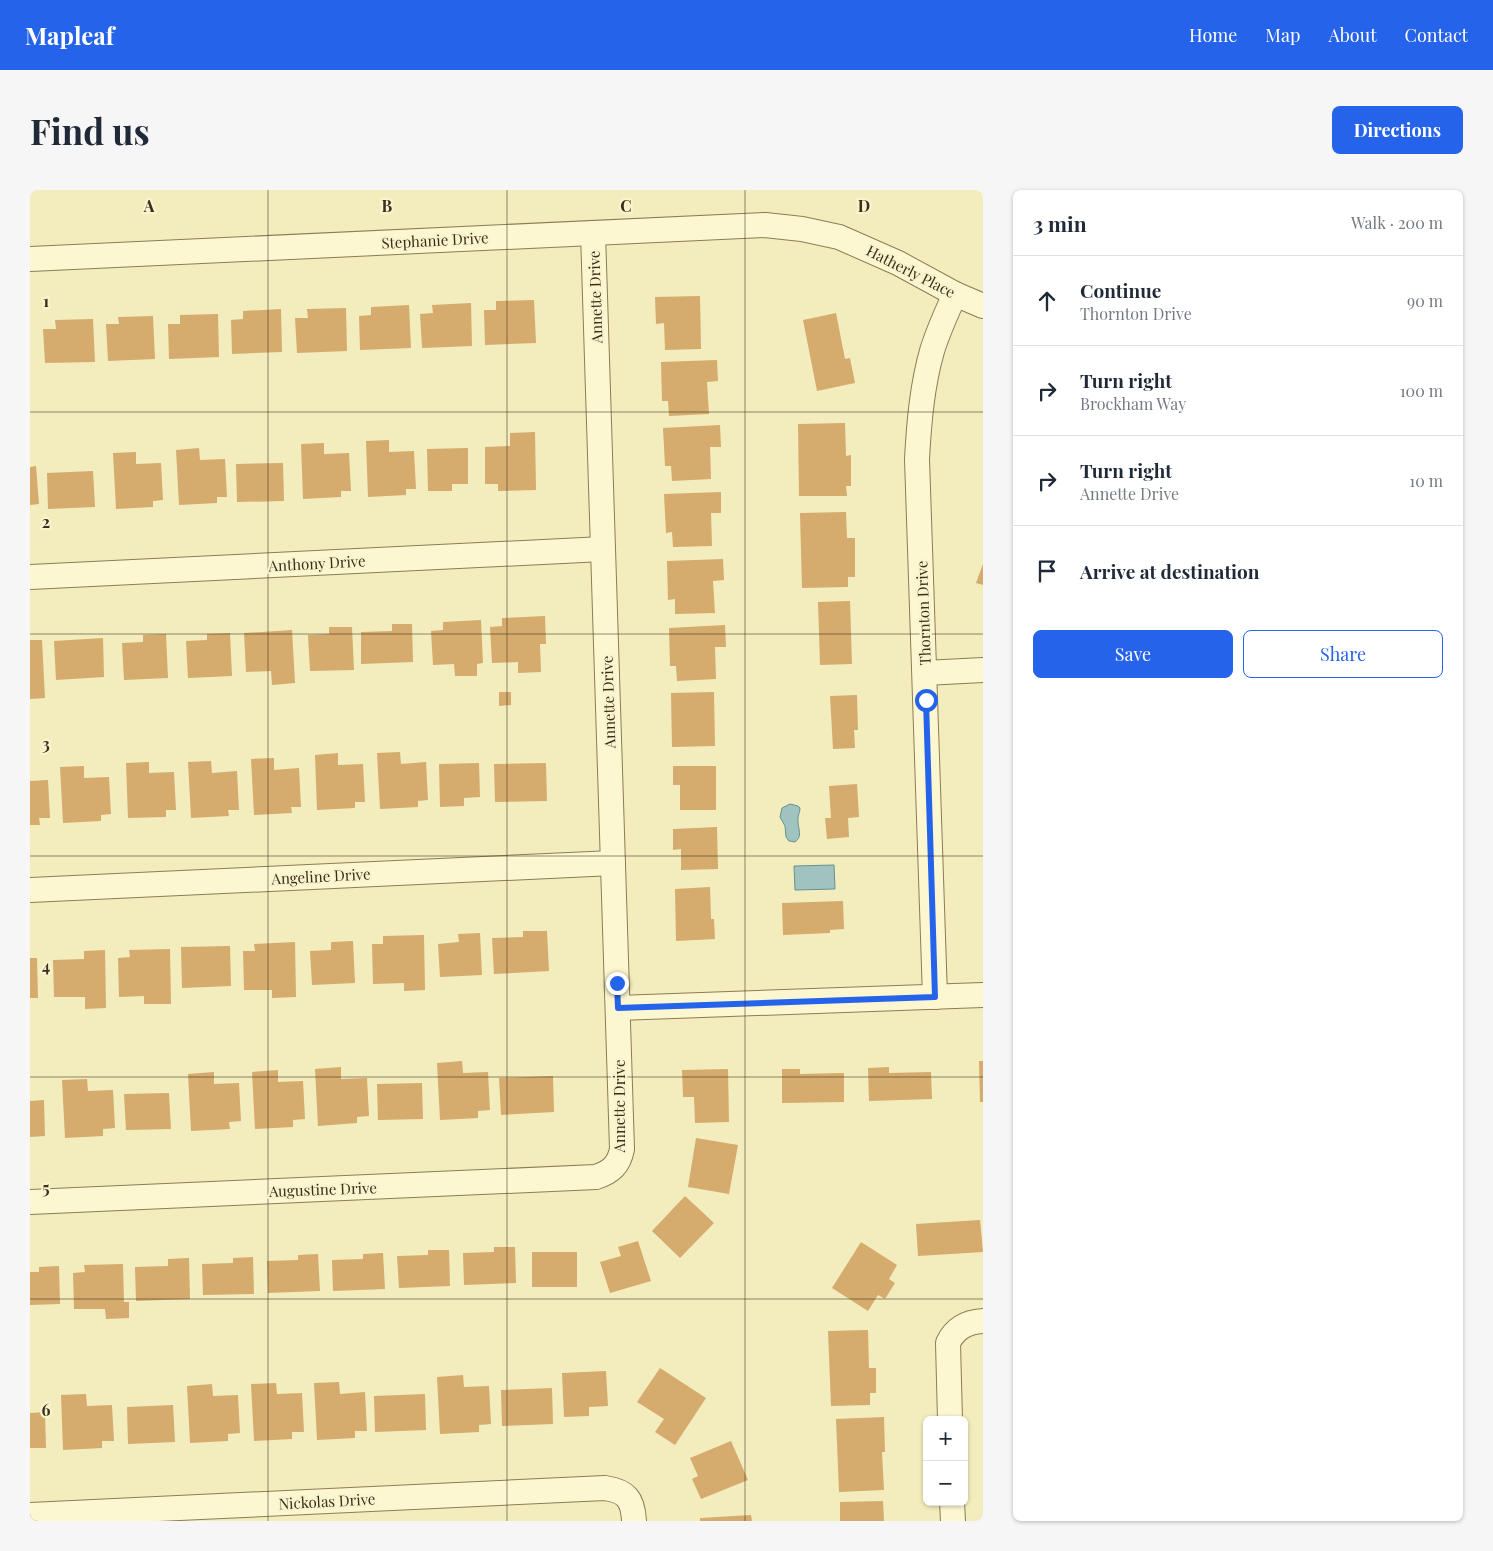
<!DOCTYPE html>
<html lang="en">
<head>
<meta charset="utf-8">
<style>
  :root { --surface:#fff; --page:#f6f6f7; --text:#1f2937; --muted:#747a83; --line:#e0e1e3; --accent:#2563eb }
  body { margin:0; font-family:"Playfair Display",serif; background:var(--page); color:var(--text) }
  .controls { position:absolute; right:15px; bottom:15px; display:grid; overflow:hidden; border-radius:8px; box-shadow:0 1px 4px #0004 }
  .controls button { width:45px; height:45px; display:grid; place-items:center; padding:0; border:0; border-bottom:1px solid var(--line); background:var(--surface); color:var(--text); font:25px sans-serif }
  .stop { position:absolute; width:15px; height:15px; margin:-11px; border:4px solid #2563eb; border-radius:50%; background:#fff }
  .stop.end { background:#2563eb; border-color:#fff; box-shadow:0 1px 5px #0008 }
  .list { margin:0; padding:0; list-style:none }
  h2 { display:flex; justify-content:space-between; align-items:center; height:65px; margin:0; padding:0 20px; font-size:21px }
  h2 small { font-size:16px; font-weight:400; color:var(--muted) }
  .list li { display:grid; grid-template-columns:32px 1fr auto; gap:15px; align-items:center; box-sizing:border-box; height:90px; padding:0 20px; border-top:1px solid var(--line) }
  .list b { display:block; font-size:19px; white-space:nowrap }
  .list p { margin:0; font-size:16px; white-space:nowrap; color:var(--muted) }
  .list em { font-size:16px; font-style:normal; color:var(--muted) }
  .actions { display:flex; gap:10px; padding:15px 20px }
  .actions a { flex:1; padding:11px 0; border:1px solid var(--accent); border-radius:8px; text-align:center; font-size:18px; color:var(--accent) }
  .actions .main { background:var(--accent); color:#fff }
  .icon { flex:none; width:28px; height:28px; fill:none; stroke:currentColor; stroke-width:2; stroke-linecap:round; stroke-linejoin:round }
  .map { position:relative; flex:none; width:953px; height:1331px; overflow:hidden; border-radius:8px }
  header { display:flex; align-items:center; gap:30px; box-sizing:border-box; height:70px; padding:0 25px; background:var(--accent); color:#fff }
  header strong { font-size:24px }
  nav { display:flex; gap:28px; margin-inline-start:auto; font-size:18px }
  .intro { display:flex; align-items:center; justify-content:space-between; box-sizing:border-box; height:120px; padding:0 30px }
  h1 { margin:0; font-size:35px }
  .button { padding:12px 22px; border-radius:8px; background:var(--accent); color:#fff; font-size:18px; font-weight:700 }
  main { display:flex; gap:30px; padding:0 30px }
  aside { flex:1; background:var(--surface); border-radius:8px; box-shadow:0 1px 4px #0004 }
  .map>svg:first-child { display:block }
  .water { fill:#a1c3bf; stroke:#67928f }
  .building { fill:#d5ab6e }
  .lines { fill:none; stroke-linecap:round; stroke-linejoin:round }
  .street-casing { stroke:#8d7c54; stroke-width:26 }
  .street { stroke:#fdf7d1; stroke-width:24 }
  .route { stroke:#2563eb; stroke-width:6 }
  .grid { fill:none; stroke:#3a2f1b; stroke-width:1; stroke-opacity:0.55 }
  .labels { text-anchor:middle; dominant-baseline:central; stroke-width:4.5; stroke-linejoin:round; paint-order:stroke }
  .street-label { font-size:15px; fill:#3a2f1b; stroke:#f9f4cd }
  .grid-label { font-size:16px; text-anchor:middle; font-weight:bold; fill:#3a2f1b; stroke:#f9f4cd; stroke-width:4.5; stroke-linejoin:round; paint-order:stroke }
</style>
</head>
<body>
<header>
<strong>Mapleaf</strong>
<nav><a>Home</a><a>Map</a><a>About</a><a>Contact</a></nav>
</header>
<div class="intro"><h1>Find us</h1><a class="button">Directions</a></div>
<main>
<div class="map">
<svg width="953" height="1331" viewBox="0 0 953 1331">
  <rect width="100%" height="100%" fill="#f3ecbd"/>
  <g class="water">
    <path d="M760,614L768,616L770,618C770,623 767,627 768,631C768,640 773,646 765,652L759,651L756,647L755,636L750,627L752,618Z"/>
    <path d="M804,675L805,699L765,700L764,676Z"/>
  </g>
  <g class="building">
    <path d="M670,106L671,159L635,160L634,133L626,134L625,107Z"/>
    <path d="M504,110L506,153L455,155L454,120H466V111Z"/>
    <path d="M441,113L442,156L392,158L390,124L403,123L402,115Z"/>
    <path d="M379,115L381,158L330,160L329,126L341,125V117Z"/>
    <path d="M316,118L317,161L267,163L265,128H278L277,119Z"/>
    <path d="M251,119L252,162L202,164L201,130L213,129V121Z"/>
    <path d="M806,123L815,169L820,168L825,193L787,201L773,130Z"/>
    <path d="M188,124L189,167L139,169L138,134H150V125Z"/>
    <path d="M123,126L125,169L78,171L76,134H89L88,127Z"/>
    <path d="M63,129L65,172L15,173L13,139H26L25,130Z"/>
    <path d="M687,170L688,191L677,192L679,224L639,226L638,211H632L631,172Z"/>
    <path d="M815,233L816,266L821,265V296H816L817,306H769L768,234Z"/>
    <path d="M690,235L691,257H680L681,289L642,291L641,276H635L633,238Z"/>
    <path d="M505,242L506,300L468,301V294H455V257L480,256V243Z"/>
    <path d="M359,250V262L384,261L386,299H376V305L338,307L336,251Z"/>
    <path d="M294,253V264L319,263L321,301H311V307L273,309L271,254Z"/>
    <path d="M169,258L170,270L195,269L197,307H187V313L149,315L146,260Z"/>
    <path d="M438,258V294H422V301H398L397,259Z"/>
    <path d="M106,262V274L131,273L133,310L123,311V317L86,319L83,263Z"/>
    <path d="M253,273L254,311L207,312L206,274Z"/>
    <path d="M6,276L9,314L0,315V277Z"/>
    <path d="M63,281L65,317L18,319L17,283Z"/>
    <path d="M691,302V323H681L682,356L643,357L642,342L636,343L634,304Z"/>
    <path d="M816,322L817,348H825V387H818V397L772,398L770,323Z"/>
    <path d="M693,369L694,390L683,391L685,423L645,424V409L638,410L637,371Z"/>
    <path d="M953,374V395L946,393Z"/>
    <path d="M820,411L822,474L790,475L788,412Z"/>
    <path d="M515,426L516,454H510L511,482L488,483V472L462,473L460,437L472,436V428Z"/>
    <path d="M451,430L453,473L447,474V486H425L424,474L403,475L401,441L413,440V432Z"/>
    <path d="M362,434H382L383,472L331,474V442L362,441Z"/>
    <path d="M695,435L696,457H685L686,489L647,491L646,476H640L639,438Z"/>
    <path d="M299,437H322L324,480L280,481L278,445L299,444Z"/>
    <path d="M262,440L265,493L242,495L241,481L216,482L214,443Z"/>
    <path d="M200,443L202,486L158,488L156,451L177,450V444Z"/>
    <path d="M136,444L138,488L94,490L92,453L113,452V445Z"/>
    <path d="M73,448L74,487L26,490L24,451Z"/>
    <path d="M0,450H12L15,508L0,509Z"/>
    <path d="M469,502H481V515L469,516Z"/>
    <path d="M684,502L685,556L642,557L641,503Z"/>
    <path d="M827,505L828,540H824L825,558L803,559L800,506Z"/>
    <path d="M370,562L371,574L396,572L398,610L388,611V617L350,619L347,563Z"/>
    <path d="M308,563V575L333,574L335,612H325V618L287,620L285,565Z"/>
    <path d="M244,568V580L269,578L271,617H261L262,623L224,625L221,569Z"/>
    <path d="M181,571L182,583L207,581L209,620H198L199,626L161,628L158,572Z"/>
    <path d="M119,572V583L144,582L146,620H136V627L98,628L96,573Z"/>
    <path d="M449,573L450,607L434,608V616L410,617L409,574Z"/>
    <path d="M516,573L517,611L465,612L464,574Z"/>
    <path d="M54,576V588L79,587L81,624L71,625V631L33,633L30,577Z"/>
    <path d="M643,576H686V620H650V595H643Z"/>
    <path d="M18,590L20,628H9L10,635H0V591Z"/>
    <path d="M827,594L829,627L818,628L819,647L797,649L795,628H801L799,596Z"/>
    <path d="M687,637L688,679L651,680V659L643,660V639Z"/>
    <path d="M680,697L681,729H684L685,749L646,751L645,699Z"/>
    <path d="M813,711L814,739L800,740V743L753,745L752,713Z"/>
    <path d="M493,741H517L519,781L464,784L462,748L493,747Z"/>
    <path d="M450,743L452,785L410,787L408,754L429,752L428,744Z"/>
    <path d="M394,745L395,800L374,801V793L343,794L342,754H353V746Z"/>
    <path d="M323,751L325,793L282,795L280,761L301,760V752Z"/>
    <path d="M265,752L266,807L242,808V800H214L213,761H225L224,754Z"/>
    <path d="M200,756L201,796L152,798L151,757Z"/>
    <path d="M140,759L141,814H114V806L89,807L88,768L100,767L99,760Z"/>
    <path d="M75,760L76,818L55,819V807H24L23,770L54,769V761Z"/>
    <path d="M0,768H7L8,808H0Z"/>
    <path d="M432,871L433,883L458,882L460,920L448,921V928L410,930L407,873Z"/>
    <path d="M949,871H953V912H950Z"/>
    <path d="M311,877V889L337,888L339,926L327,927V933L288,936L285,879Z"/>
    <path d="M859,877V883L901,882L902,909L839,911L838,878Z"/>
    <path d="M698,879L699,932L665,933L664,907H653L652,880Z"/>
    <path d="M752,879H770V884L814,883V912L752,913Z"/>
    <path d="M248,880V892L273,891L275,929L263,930V937L225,939L222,882Z"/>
    <path d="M184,882V894L209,893L211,931L199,932L200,939L161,941L158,884Z"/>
    <path d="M523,886L524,922L471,925L469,888Z"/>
    <path d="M57,889L58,901L83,900L85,938L73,939V946L35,948L32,890Z"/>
    <path d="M392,893L393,929L348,930L347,894Z"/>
    <path d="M139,903L141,939L96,940L94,904Z"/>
    <path d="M14,910L15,946L0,947V911Z"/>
    <path d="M666,948L708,955L699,1004L658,997Z"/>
    <path d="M655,1006L684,1033L650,1068L622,1041Z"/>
    <path d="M950,1030L953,1062L888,1066L886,1034Z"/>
    <path d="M608,1051L621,1091L580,1103L570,1072L591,1066L588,1057Z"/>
    <path d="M831,1052L867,1075L859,1089L865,1093L855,1109L848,1105L838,1121L802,1098Z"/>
    <path d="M464,1057H485L486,1093L434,1095L433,1063L464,1062Z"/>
    <path d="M398,1060H419L420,1096L369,1098L367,1066L398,1065Z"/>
    <rect x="502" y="1062" width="45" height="35"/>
    <path d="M353,1063L355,1099L303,1101L302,1070L333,1069V1064Z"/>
    <path d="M288,1064L290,1101L238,1103L237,1071L268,1070V1065Z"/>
    <path d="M223,1067L224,1104L173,1105L172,1074L203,1073V1068Z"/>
    <path d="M159,1068L160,1109L106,1111L105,1077L138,1076V1069Z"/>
    <path d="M93,1074L94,1112H99V1128L76,1129L75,1119H44L43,1083L55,1082L54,1075Z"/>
    <path d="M29,1076L30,1114L0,1115V1082H9V1077Z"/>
    <path d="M838,1140L839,1178H846V1203H840V1215L801,1216L798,1141Z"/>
    <path d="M630,1178L676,1208L645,1255L625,1242L634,1229L607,1212Z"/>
    <path d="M576,1181L578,1216L559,1217V1226L534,1227L532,1183Z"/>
    <path d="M433,1185L434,1197L459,1196L461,1234L449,1235V1242L410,1244L407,1187Z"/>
    <path d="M309,1192L310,1204L335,1202L337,1241H325V1248L287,1250L284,1193Z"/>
    <path d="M246,1193L247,1204L272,1203L274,1242H262V1249L224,1251L221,1194Z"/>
    <path d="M182,1194L183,1206L208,1205L210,1243L198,1244V1251L160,1253L157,1196Z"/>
    <path d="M522,1198L523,1234L472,1236L471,1200Z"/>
    <path d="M56,1204L57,1216L82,1215L84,1251H72V1258L33,1260L31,1205Z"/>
    <path d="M395,1204L396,1240L345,1242L344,1206Z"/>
    <path d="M143,1215L145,1252L98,1254L97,1217Z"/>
    <path d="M15,1222L16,1258H0V1223Z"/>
    <path d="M854,1227L855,1262H852L854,1300L809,1302L806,1229Z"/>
    <path d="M701,1251L718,1290L671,1309L662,1289L668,1286L660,1268Z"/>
    <path d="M853,1311L854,1331H810V1312Z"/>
    <path d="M721,1325L722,1331H670V1328Z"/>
  </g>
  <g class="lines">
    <defs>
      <g id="street">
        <path d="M0,69L735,35L772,39L809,47L868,73L925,104L953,116"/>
        <path d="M0,387L573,359"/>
        <path d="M895,483L953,480"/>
        <path d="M0,700L583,673"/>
        <path d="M905,807L887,269C889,233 892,196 902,161C908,141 917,122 925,104"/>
        <path d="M588,818L953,805"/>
        <path d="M0,1012L566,987C581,982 589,975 592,959L563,43"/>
        <path d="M920,1230L918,1153C925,1138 937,1132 953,1131"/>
        <path d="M922,1312L923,1331"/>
        <path d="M0,1325L575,1298C596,1301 603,1309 604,1331"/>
      </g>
    </defs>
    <use href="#street" class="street-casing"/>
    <use href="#street" class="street"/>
  </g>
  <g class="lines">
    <path class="route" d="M587,793L588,818L905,807L896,510"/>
  </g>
  <path class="grid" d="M238,0V1331M477,0V1331M715,0V1331M0,222H953M0,444H953M0,666H953M0,887H953M0,1109H953"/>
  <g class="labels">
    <g class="street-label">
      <text transform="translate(405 50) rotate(-3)">Stephanie Drive</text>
      <text transform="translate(881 81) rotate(27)">Hatherly Place</text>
      <text transform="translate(565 107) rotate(-92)">Annette Drive</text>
      <text transform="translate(287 373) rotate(-3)">Anthony Drive</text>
      <text transform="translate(893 423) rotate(-92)">Thornton Drive</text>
      <text transform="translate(578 512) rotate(-92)">Annette Drive</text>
      <text transform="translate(291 686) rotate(-3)">Angeline Drive</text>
      <text transform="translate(589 916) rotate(-90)">Annette Drive</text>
      <text transform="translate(293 999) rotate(-2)">Augustine Drive</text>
      <text transform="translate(297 1311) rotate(-3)">Nickolas Drive</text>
    </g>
  </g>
  <g class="grid-label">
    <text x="119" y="22">A</text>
    <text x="357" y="22">B</text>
    <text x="596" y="22">C</text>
    <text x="834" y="22">D</text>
    <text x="16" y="117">1</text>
    <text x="16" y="338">2</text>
    <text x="16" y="560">3</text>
    <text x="16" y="782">4</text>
    <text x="16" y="1004">5</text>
    <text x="16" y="1226">6</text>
  </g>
</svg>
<div class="controls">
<button>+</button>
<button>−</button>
</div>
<div class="stop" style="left:896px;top:510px"></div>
<div class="stop end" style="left:587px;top:793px"></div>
</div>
<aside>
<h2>3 min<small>Walk · 200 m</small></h2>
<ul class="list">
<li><svg class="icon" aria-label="ahead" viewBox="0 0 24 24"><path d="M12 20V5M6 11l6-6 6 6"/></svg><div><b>Continue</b><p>Thornton Drive</p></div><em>90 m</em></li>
<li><svg class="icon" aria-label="right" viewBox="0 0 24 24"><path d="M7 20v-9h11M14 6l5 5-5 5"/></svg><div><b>Turn right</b><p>Brockham Way</p></div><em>100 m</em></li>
<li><svg class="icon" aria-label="right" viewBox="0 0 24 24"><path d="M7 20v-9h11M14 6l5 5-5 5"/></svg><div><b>Turn right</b><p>Annette Drive</p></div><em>10 m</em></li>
<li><svg class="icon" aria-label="arrive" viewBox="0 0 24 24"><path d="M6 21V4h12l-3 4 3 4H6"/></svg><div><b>Arrive at destination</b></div></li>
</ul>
<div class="actions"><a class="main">Save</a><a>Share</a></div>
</aside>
</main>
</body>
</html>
